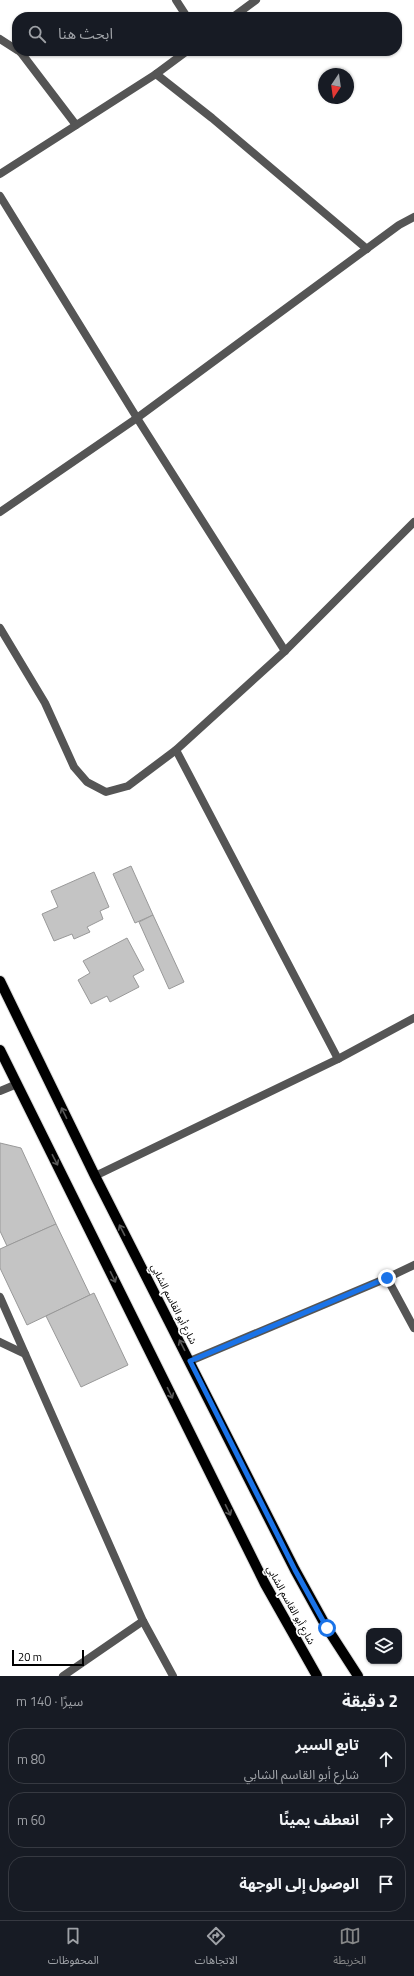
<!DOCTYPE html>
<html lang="ar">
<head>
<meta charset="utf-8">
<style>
  :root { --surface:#171b24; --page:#242831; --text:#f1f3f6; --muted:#9ea1a6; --line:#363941; --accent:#858687 }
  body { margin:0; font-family:"Titillium Web","Noto Sans Arabic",sans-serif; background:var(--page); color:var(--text); direction:rtl }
  .controls { position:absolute; right:12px; bottom:12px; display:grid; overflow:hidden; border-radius:8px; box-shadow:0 1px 3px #0004 }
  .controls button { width:36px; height:36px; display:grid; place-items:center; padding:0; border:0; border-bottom:1px solid var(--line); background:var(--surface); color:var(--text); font:20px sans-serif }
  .compass { position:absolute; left:318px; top:68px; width:36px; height:36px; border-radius:50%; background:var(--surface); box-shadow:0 1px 3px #0004; rotate:193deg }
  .scale { position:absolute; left:12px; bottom:10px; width:72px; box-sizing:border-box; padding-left:4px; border:2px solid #000; border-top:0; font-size:11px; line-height:14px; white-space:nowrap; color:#000; -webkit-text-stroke:3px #fff; paint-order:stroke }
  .stop { position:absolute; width:12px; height:12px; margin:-9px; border:3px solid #1a73e8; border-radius:50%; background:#fff }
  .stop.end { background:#1a73e8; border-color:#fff; box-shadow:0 1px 4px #0008 }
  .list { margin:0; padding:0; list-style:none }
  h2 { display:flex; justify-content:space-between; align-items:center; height:52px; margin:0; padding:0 16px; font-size:17px }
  h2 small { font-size:13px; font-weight:400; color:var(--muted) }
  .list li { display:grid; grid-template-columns:26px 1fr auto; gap:12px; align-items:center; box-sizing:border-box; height:56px; margin:0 8px 8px; padding:0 8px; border:1px solid var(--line); border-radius:16px }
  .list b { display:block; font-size:15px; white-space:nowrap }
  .list p { margin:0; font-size:13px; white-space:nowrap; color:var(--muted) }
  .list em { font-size:13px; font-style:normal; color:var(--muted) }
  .icon { flex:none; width:22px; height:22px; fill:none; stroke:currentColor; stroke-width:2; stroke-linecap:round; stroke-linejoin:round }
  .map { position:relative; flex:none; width:414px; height:1676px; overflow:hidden; direction:ltr }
  .search { position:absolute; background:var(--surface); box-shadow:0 1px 3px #0004; left:12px; right:12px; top:12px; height:44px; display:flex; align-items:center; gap:10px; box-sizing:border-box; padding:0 14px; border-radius:16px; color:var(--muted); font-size:15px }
  .sheet { height:244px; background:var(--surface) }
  nav { display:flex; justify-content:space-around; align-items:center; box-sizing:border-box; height:56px; border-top:1px solid var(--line); background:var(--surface); font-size:11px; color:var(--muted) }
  nav a { display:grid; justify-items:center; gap:2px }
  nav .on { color:var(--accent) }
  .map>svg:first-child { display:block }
  .building { fill:#c4c4c4; stroke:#999 }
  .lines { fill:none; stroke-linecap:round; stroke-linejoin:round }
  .primary-casing { stroke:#dbdbdb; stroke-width:12 }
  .street { stroke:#555; stroke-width:8 }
  .primary { stroke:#000; stroke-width:10 }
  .oneway { stroke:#595959 }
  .route { stroke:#1a73e8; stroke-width:5 }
  .labels { text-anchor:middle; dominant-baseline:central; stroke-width:3.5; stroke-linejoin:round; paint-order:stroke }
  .street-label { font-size:10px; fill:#000; stroke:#fff }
</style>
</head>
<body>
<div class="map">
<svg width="414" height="1676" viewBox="0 0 414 1676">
  <rect width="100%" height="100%" fill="#fff"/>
  <g class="building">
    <path d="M131,866L153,915L135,923L113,874Z"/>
    <path d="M94,872L109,907L100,911L103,919L87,927L90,932L74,939L72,934L54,941L42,914L58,907L51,891Z"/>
    <path d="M153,915L184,982L169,989L139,922Z"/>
    <path d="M127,938L144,970L133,976L139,987L110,1002L107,996L91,1004L78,980L90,973L83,961Z"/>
    <path d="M0,1143L21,1148L56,1224L7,1246L0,1231Z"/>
    <path d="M56,1224L90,1295L27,1325L0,1268V1249Z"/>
    <path d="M94,1293L128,1365L81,1387L46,1316Z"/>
  </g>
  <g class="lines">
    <defs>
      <g id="primary">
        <path d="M0,981L95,1176L295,1570L327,1628L358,1676"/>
        <path d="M0,1050L265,1584L317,1676"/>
      </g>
    </defs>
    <use href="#primary" class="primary-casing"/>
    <g class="street">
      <path d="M176,0L187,17"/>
      <path d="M233,17L256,0"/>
      <path d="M0,39L17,50"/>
      <path d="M19,51L22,54L76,125"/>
      <path d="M156,74L212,118L367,249"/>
      <path d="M0,174L156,74L187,51"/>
      <path d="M0,196L137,418L285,651"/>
      <path d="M0,512L137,418L399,225L414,217"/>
      <path d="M0,628L45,703L74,767L87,782L106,792L128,786L176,750L285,651L414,522"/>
      <path d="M176,750L338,1059"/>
      <path d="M0,1091L17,1084"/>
      <path d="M95,1176L338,1059L414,1018"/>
      <path d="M387,1278L414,1328"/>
      <path d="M0,1297L143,1621L173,1676"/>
      <path d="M0,1342L25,1354"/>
      <path d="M190,1361L387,1278L414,1265"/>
      <path d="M63,1676L143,1621"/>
    </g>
    <use href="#primary" class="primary"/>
  </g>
  <defs><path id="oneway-shaft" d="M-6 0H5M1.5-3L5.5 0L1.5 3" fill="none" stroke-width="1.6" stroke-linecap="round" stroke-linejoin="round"/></defs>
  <g class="oneway">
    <use href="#oneway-shaft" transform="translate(64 1113) rotate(-116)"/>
    <use href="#oneway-shaft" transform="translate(55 1160) rotate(63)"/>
    <use href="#oneway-shaft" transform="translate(122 1230) rotate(-117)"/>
    <use href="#oneway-shaft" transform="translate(113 1277) rotate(64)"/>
    <use href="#oneway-shaft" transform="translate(182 1345) rotate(-117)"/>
    <use href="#oneway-shaft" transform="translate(170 1393) rotate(64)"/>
    <use href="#oneway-shaft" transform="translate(228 1510) rotate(64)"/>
  </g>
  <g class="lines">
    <path class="route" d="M327,1628L295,1570L190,1361L387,1278"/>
  </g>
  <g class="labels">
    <g class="street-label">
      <text transform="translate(174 1304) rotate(63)">شارع أبو القاسم الشابي</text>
      <text transform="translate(291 1605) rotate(61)">شارع أبو القاسم الشابي</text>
    </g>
  </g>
</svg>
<div class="controls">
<button><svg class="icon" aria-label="layers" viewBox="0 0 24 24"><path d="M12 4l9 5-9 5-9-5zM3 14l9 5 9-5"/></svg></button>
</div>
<svg class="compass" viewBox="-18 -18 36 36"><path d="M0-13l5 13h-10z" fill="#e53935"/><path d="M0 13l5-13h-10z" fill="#9ea1a6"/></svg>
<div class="scale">20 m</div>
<div class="stop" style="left:327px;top:1628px"></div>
<div class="stop end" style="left:387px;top:1278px"></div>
<div class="search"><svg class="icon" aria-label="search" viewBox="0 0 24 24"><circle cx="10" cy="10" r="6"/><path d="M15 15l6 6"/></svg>ابحث هنا</div>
</div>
<section class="sheet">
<h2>2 دقيقة<small>سيرًا · 140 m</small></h2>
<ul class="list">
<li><svg class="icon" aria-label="ahead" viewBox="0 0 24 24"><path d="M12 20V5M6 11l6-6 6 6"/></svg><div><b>تابع السير</b><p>شارع أبو القاسم الشابي</p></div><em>80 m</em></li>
<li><svg class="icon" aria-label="right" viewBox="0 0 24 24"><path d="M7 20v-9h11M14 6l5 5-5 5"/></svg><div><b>انعطف يمينًا</b></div><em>60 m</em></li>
<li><svg class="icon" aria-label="arrive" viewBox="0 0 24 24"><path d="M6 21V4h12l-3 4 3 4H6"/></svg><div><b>الوصول إلى الوجهة</b></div></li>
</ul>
</section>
<nav>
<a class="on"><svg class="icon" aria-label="map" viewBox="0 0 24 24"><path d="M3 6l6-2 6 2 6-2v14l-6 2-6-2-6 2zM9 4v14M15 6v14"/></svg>الخريطة</a>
<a><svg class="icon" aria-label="directions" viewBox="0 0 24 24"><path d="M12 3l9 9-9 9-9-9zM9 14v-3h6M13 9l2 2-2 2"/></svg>الاتجاهات</a>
<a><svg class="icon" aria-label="saved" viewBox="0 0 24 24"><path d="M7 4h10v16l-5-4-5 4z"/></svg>المحفوظات</a>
</nav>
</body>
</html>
